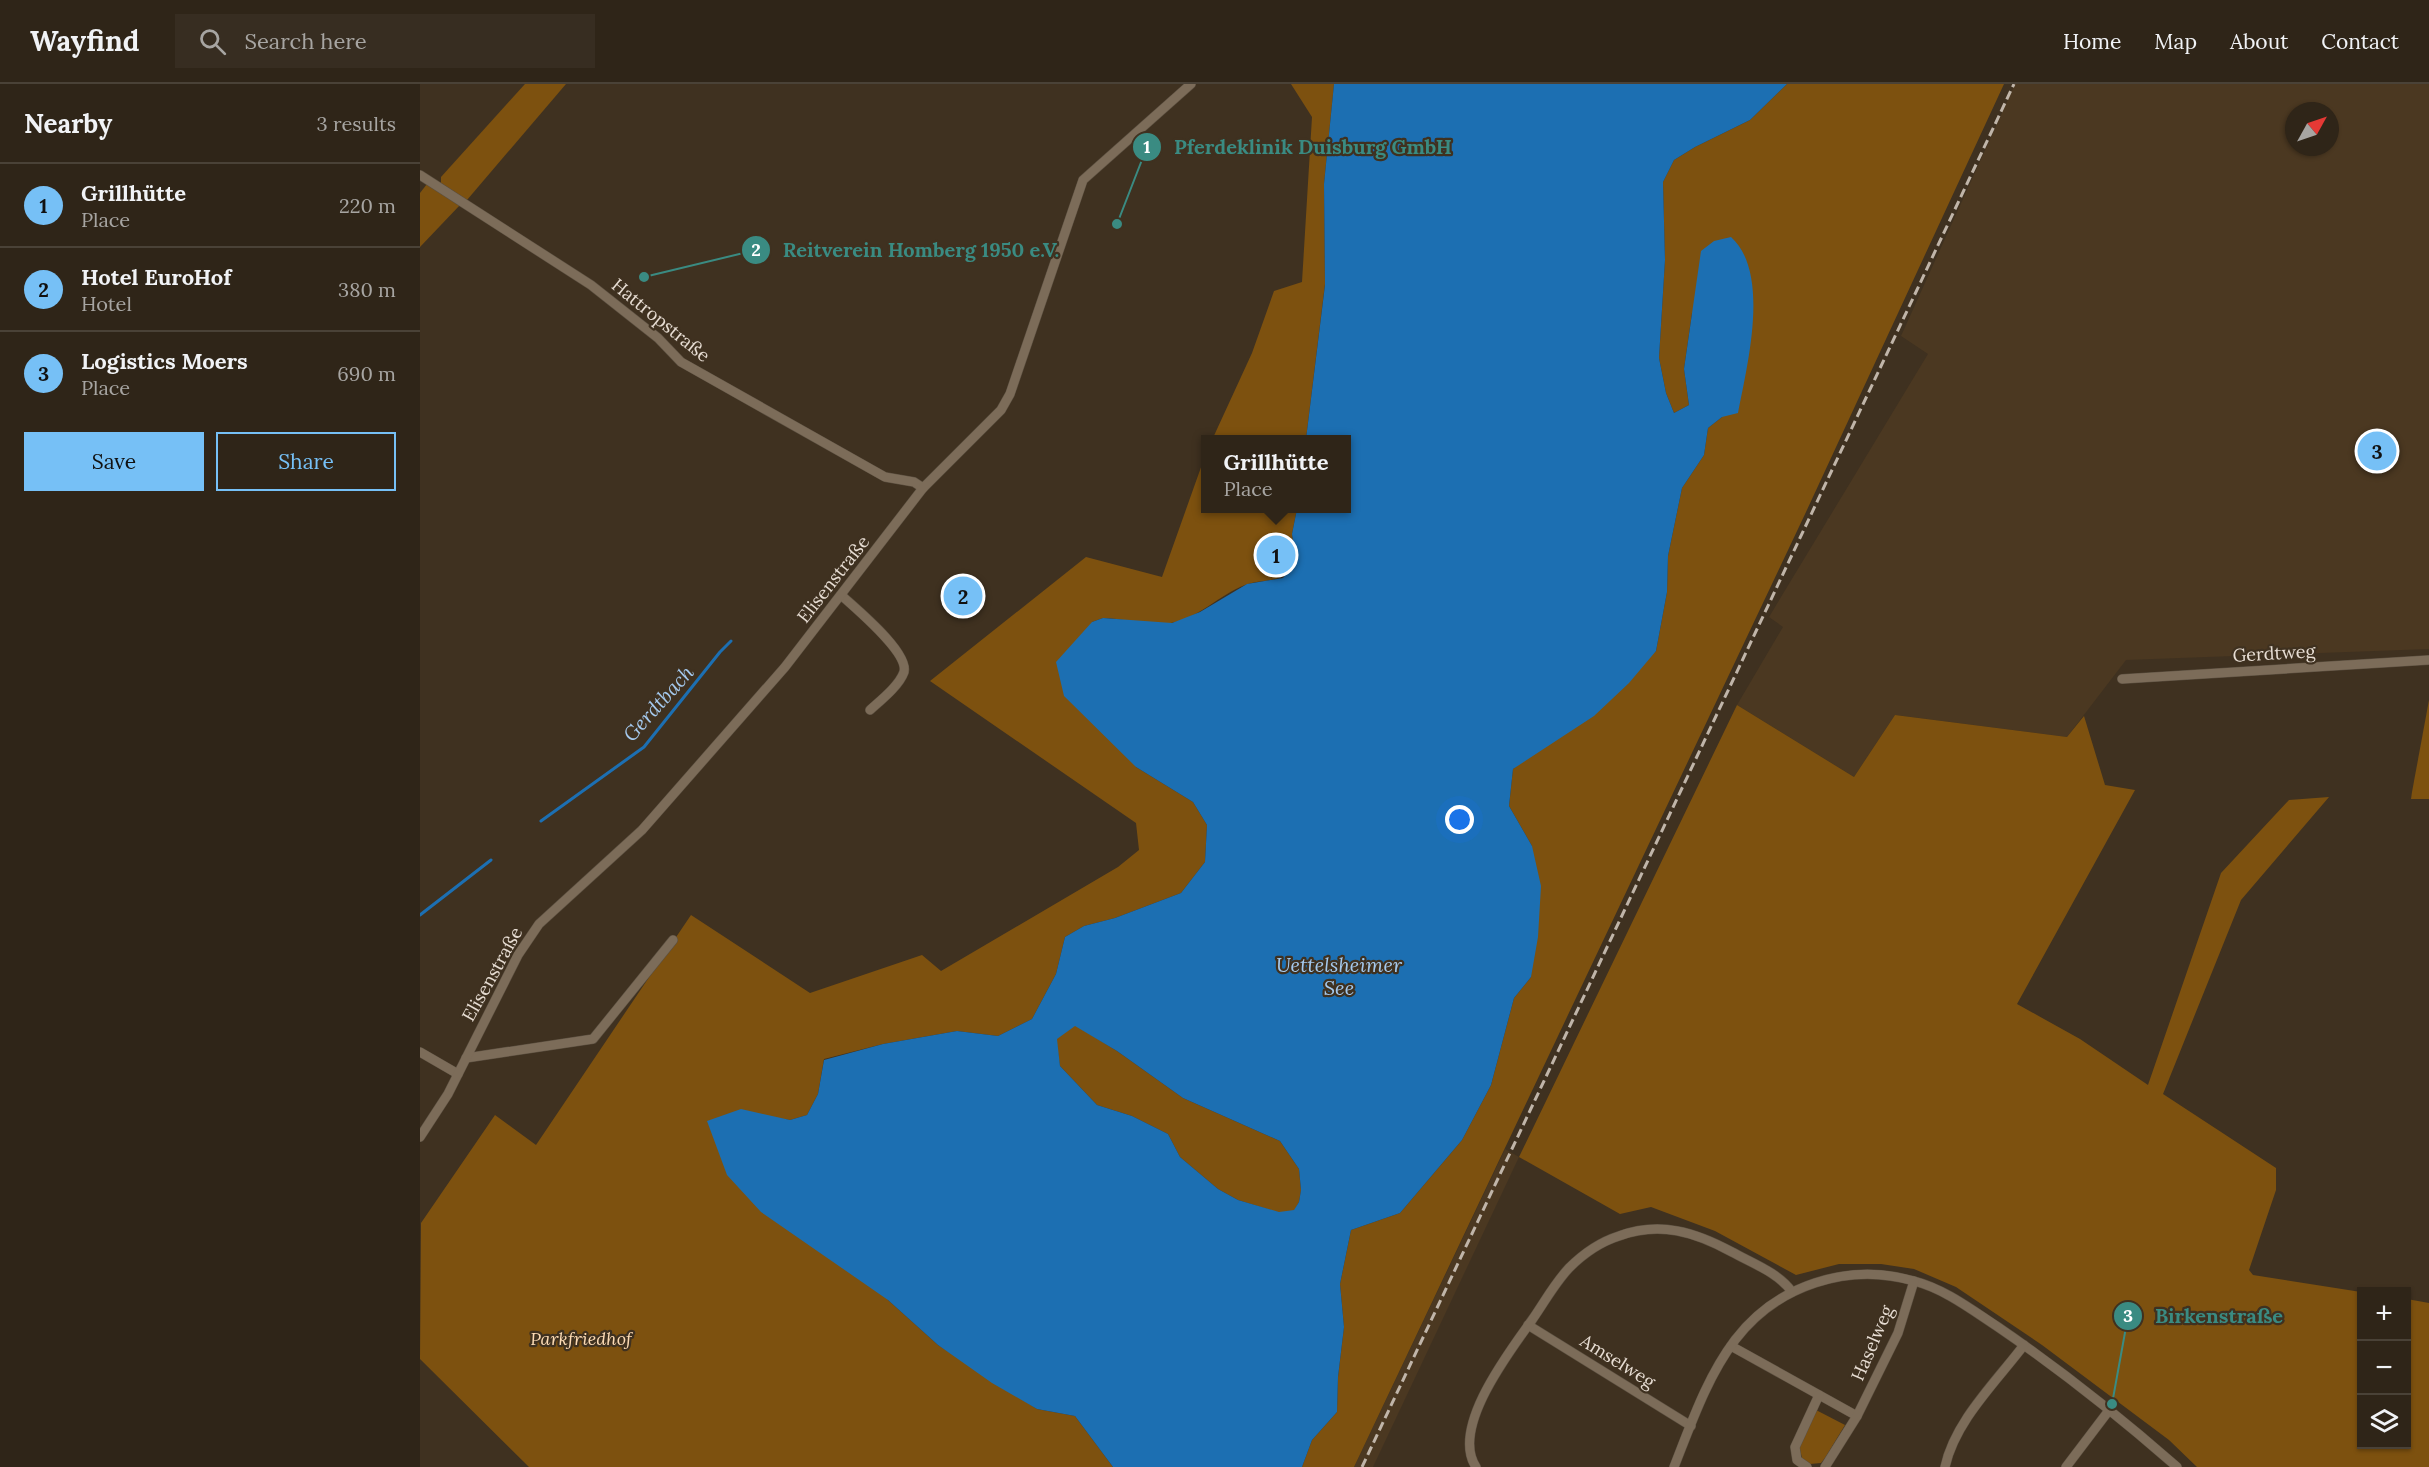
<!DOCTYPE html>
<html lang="en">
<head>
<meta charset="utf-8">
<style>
  :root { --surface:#2f2518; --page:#372d21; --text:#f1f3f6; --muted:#a7a5a2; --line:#4a4237; --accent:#76c0f6 }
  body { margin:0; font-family:Lora,serif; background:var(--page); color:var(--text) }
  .controls { position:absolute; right:18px; bottom:18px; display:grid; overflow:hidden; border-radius:0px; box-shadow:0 2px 4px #0004 }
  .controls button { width:54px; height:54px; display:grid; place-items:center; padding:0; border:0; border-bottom:2px solid var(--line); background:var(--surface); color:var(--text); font:30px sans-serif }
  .compass { position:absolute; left:1865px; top:18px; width:54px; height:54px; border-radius:50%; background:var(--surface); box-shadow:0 2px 4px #0004; rotate:50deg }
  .you { position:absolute; left:1040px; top:736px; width:21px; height:21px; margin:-15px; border:4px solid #fff; border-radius:50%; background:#1a73e8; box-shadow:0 0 0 9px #1a73e833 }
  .badge { display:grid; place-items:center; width:39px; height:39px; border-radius:50%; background:var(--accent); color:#111; font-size:20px; font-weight:700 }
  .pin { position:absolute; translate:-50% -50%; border:3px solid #fff; box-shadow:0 2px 6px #0006 }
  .popup { position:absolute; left:781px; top:351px; width:150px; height:78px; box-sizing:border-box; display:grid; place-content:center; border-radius:0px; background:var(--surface); filter:drop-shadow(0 2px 4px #0005); font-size:20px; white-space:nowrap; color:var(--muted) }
  .popup b { font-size:22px; color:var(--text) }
  .popup::after { content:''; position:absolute; left:50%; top:100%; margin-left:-12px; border:12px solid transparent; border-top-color:var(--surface) }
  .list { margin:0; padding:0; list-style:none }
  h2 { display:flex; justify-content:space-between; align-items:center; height:78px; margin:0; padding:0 24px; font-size:26px }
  h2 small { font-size:20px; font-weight:400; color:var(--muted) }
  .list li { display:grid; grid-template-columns:39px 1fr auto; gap:18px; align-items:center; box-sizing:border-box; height:84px; padding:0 24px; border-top:2px solid var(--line) }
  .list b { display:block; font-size:22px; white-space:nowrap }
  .list p { margin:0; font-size:20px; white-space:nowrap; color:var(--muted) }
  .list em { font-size:20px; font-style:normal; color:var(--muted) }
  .actions { display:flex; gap:12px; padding:18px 24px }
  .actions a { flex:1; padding:14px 0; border:2px solid var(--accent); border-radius:0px; text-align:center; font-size:21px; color:var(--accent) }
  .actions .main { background:var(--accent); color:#111 }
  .icon { flex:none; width:33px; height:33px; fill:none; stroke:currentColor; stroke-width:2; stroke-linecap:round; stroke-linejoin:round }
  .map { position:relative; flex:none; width:2009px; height:1383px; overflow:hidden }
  header { display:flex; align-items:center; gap:36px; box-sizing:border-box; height:84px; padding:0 30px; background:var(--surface); border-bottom:2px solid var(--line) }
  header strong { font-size:28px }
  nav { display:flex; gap:33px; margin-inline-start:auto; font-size:21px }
  .search { width:420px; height:54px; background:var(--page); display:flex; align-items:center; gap:15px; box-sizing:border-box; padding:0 21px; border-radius:0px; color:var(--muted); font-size:22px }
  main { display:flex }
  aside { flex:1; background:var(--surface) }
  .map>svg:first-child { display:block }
  .built { fill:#4b3821; fill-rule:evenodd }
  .green { fill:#7d510f }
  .water { fill:#1c6fb2; fill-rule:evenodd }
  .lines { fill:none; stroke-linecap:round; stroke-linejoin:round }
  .stream { stroke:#1c6fb2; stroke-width:3 }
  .street-casing { stroke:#5c5041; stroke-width:10 }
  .street { stroke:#7c6c59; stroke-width:9 }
  .rail { stroke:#c0b5a9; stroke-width:3; stroke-dasharray:9 4.5; stroke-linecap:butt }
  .labels { text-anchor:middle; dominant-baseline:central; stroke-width:4.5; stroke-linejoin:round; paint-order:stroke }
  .street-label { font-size:18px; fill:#e7ddd3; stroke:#3f3120 }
  .park-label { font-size:18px; font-style:italic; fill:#fddbb4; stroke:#3f3120 }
  .water-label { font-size:20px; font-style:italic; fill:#a5c9ed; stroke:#3f3120 }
  .leader { fill:none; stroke:#3a8b82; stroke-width:2 }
  .callout-dot { fill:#3a8b82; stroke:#3f3120; stroke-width:2 }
  .mark-label { font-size:18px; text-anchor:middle; font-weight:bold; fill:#fff }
  .callout-label { font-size:20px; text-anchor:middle; font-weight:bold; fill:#3a8b82; stroke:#3f3120; stroke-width:4.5; stroke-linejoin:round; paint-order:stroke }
</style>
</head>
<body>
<header>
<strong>Wayfind</strong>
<div class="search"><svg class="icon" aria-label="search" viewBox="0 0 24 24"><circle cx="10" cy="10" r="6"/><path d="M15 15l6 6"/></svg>Search here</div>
<nav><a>Home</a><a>Map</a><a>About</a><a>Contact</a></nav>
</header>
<main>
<aside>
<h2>Nearby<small>3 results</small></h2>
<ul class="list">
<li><span class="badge">1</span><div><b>Grillhütte</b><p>Place</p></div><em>220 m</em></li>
<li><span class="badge">2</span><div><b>Hotel EuroHof</b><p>Hotel</p></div><em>380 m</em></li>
<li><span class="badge">3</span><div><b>Logistics Moers</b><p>Place</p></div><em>690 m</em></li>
</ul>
<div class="actions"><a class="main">Save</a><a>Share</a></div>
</aside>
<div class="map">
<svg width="2009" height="1383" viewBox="0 0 2009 1383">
  <rect width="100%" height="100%" fill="#3f3120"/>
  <g class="built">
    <path d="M1595,0H2009V565L1706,576L1647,653L1475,631L1434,693L1317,621L1363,543L1349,533L1508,270L1481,252ZM1874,27H1910V63H1874Z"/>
    <path d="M1085,1065L1099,1073L953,1383H934Z"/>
  </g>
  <g class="green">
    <path d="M105,0H146L47,116L21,99V93Z"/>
    <path d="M871,0H914L904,100L905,200L886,355L792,356L832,269L854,207L882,198L892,33Z"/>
    <path d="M1367,0H1584L1386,428L934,1383H882L892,1356L917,1328L918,1293L924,1243L920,1200L931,1146L980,1129L1042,1056L1071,1001L1094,914L1111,893L1112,762L1089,722L1093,685L1236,567L1247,508L1248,472L1262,404L1284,371L1288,344L1302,333L1272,229L1264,285L1269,321L1254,329L1246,309L1239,274L1245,176L1243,98L1254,76L1275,63L1330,36Z"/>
    <path d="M7,100L40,121L0,163V109Z"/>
    <path d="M785,372L786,424L877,425L872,450L876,478C860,502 848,493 825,501C799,511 779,534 751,539C730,543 704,534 683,534L672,538L716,683L773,718L787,741L785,778L761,809L695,834L664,842L645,853L636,890L612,935L578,952L537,947L463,960L404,975L398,1010L387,1031L370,1036L350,1033L468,1216L518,1261L617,1325L655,1332L693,1383H109L0,1275L1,1139L75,1031L116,1061L271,831L390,909L502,871L521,887L698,783L719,766L716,739L510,597L666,473L742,493Z"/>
    <path d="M2009,616V715H1991L1992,708Z"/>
    <path d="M1317,621L1434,693L1475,631L1647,653L1664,632L1685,701L1715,706L1597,920L1660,955L1728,1001L1801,789L1869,716L1909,713L1821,816L1743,1010L1856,1084V1106L1829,1186L1833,1191L1941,1208L1942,1360H1986L1987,1215L2009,1219V1383H1777L1749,1356L1622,1261L1536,1203L1494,1185L1461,1180H1419L1376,1191L1295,1147L1231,1123L1200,1130L1099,1073Z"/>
    <path d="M655,941L697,967L763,1014L860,1057L879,1085L881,1106L879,1118L874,1127L860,1129L818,1116L798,1105L760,1073L748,1050L712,1032L677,1021L640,982L636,955Z"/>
    <path d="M1396,1326L1425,1341L1405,1374L1401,1379L1390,1380L1382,1374L1379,1362Z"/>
  </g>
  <path class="water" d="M914,0H1367L1330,36L1275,63L1254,76L1243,98L1245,176L1239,274L1246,309L1254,329L1269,321L1264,285L1281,167L1294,157L1311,153C1351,189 1327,282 1318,329L1302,333L1288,344L1284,371L1262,404L1248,472L1247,508L1236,567L1209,599L1174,632L1093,685L1089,722L1112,762L1121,802L1118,853L1111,893L1094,914L1071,1001L1042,1056L980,1129L931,1146L920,1200L924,1243L918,1293L917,1328L892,1356L882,1383H693L655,1332L617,1325L572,1299L518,1261L468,1216L341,1128L307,1091L287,1037L321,1025L370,1036L387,1031L398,1010L404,976L463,960L537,947L578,952L612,935L636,890L645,853L664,842L695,834L761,809L785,778L787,741L773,718L716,683L644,612L636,578L672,538L683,534L752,539L780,528L827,500L863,494L876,478L872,450L877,425L926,424V356L886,355L905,201L904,100ZM655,942L697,967L763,1014L860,1057L879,1085L881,1106L879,1118L874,1126L859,1128L818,1116L798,1105L760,1073L748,1050L712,1032L677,1021L640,982L637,955Z"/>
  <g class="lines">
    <g class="stream">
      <path d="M121,737L224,663L300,568L311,557"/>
      <path d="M0,831L71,776"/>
    </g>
    <defs>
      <g id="street">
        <path d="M0,91L171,201L238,254L261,278L465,393L494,398L503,404"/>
        <path d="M421,511C435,524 489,568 484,588C479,602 461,616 450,626"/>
        <path d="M1702,595L2009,576"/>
        <path d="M0,968L38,990"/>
        <path d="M46,974L173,955L253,856"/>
        <path d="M0,1053L28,1010L98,871L119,840L222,746L365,583L503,404L581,326L590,310L663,96L771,0"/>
        <path d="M1108,1241L1271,1342"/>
        <path d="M1311,1262L1437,1332"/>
        <path d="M1056,1383C1030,1344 1090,1267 1112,1236C1124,1219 1134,1200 1149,1184C1163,1170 1180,1158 1199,1152C1240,1137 1275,1148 1312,1168C1332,1179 1359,1189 1372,1208"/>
        <path d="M1254,1383C1271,1340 1287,1293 1315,1256C1357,1201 1428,1178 1494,1197C1525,1205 1552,1226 1578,1243C1641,1286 1700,1333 1757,1383"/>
        <path d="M1387,1383L1377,1376L1375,1363L1399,1311"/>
        <path d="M1405,1383L1437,1332L1478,1249L1494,1197"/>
        <path d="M1525,1383C1535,1337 1576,1298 1604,1261"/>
        <path d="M1646,1383L1690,1325"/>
      </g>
    </defs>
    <use href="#street" class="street-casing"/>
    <use href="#street" class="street"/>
    <path class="rail" d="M942,1383L1594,0"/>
  </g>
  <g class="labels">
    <g class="street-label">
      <text transform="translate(241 236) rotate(39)">Hattropstraße</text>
      <text transform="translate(413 495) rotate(-52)">Elisenstraße</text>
      <text transform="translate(1854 569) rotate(-3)">Gerdtweg</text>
      <text transform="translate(72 890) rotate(-61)">Elisenstraße</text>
      <text transform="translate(1452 1259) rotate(-67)">Haselweg</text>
      <text transform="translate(1198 1277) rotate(32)">Amselweg</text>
    </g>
    <g class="park-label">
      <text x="161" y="1254">Parkfriedhof</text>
    </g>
    <g class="water-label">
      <text transform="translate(238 619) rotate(-48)">Gerdtbach</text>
      <text x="919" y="880">Uettelsheimer<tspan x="919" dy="23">See</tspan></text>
    </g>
  </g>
  <path class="leader" d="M697 140L727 63M224 193L336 166M1692 1320L1708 1232"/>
  <g class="callout-dot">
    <circle cx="697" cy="140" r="6"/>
    <circle cx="224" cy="193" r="6"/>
    <circle cx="1692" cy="1320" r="6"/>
    <circle cx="727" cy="63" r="15"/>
    <circle cx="336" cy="166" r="15"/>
    <circle cx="1708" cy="1232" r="15"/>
  </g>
  <g class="mark-label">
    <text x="727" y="69">1</text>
    <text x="336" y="172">2</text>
    <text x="1708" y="1238">3</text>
  </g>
  <g class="callout-label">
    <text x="893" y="70">Pferdeklinik Duisburg GmbH</text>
    <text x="501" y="173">Reitverein Homberg 1950 e.V.</text>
    <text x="1799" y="1239">Birkenstraße</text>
  </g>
</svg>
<div class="controls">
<button>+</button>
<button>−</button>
<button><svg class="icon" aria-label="layers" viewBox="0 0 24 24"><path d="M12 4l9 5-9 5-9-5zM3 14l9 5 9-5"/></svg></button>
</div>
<svg class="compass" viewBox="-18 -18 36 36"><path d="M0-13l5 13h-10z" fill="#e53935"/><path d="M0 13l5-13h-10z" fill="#a7a5a2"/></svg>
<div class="you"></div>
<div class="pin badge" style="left:856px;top:471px">1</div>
<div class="popup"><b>Grillhütte</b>Place</div>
<div class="pin badge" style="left:543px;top:512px">2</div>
<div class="pin badge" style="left:1957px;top:367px">3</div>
</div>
</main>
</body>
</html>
